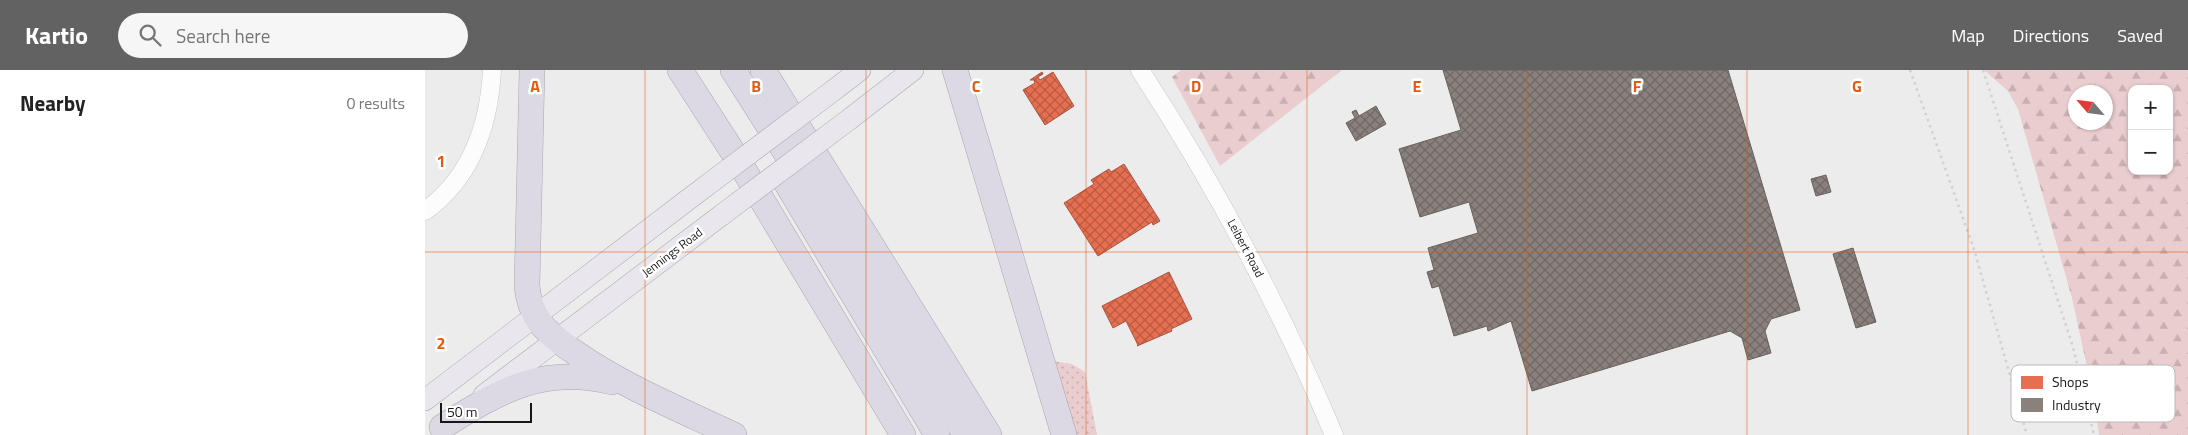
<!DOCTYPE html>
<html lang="en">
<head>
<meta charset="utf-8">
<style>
  :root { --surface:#fff; --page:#f6f6f6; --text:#222; --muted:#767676; --line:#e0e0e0; --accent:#636263 }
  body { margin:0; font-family:"Titillium Web",sans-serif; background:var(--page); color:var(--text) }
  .controls { position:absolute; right:15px; top:15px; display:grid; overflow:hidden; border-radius:10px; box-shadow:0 1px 4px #0004 }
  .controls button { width:45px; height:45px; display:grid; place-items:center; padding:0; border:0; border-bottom:1px solid var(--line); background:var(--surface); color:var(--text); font:25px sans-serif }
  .compass { position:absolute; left:1643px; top:15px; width:45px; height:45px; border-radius:50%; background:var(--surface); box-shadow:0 1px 4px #0004; rotate:298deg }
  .scale { position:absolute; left:15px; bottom:12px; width:92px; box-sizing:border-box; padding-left:5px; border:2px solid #181718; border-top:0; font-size:14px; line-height:18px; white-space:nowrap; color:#181718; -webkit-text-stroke:4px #fff; paint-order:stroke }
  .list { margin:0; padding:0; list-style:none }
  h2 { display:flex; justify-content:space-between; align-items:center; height:65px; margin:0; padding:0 20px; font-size:21px }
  h2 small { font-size:16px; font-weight:400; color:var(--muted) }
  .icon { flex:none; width:28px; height:28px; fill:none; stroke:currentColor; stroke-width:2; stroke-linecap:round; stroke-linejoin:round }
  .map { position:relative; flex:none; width:1763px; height:365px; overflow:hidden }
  header { display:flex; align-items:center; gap:30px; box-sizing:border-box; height:70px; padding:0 25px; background:var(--accent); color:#fff }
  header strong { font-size:24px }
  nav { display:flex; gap:28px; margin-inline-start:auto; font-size:18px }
  .search { width:350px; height:45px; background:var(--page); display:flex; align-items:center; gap:12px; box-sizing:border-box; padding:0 18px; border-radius:28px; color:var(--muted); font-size:19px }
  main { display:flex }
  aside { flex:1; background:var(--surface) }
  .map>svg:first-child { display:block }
  .grass { fill:url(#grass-dots) }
  .forest { fill:url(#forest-firs); fill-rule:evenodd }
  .shops { fill:url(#shops-cross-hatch); stroke:#a95540 }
  .industry { fill:url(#industry-cross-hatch); stroke:#68615e }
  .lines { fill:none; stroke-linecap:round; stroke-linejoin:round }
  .minor-casing { stroke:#c9c8c9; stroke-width:19 }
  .major-casing { stroke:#a9a6b0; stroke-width:22 }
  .highway-casing { stroke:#a9a6b0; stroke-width:26 }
  .path { stroke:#d2d1d2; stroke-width:2.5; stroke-dasharray:2.5 4; stroke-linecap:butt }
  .minor { stroke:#fcfcfc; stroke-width:18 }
  .major { stroke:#e9e7ed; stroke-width:21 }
  .highway { stroke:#ddd9e4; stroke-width:25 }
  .major-bridge-casing { stroke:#a9a6b0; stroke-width:22; stroke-linecap:butt }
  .major-bridge { stroke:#e9e7ed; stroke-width:21 }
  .grid { fill:none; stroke:#e8590c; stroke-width:1; stroke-opacity:0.55 }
  .labels { text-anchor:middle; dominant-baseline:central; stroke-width:5; stroke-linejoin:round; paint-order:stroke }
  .street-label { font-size:12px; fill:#181718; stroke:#fff }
  .key { fill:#fff; stroke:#bab9ba; stroke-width:1 }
  .key-label { font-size:14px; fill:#181718 }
  .grid-label { font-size:16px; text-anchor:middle; font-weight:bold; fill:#e8590c; stroke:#fff; stroke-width:5; stroke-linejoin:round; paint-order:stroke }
</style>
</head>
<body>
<header>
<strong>Kartio</strong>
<div class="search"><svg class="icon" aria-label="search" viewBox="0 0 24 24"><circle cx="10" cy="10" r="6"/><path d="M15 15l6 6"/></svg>Search here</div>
<nav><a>Map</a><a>Directions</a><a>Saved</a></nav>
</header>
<main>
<aside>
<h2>Nearby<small>0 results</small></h2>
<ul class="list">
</ul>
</aside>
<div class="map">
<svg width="1763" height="365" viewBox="0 0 1763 365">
  <defs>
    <pattern id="grass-dots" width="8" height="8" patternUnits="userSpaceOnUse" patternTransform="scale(1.25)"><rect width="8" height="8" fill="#eacdcf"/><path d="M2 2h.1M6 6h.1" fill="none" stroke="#c8afb1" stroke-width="1.8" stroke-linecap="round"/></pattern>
    <pattern id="forest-firs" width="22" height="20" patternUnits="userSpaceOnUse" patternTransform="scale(1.25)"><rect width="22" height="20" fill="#eacdcf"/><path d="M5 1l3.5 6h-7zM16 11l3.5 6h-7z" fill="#c8afb1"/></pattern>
    <pattern id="shops-cross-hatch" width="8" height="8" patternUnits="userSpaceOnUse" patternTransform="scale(1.25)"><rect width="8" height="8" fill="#e76f51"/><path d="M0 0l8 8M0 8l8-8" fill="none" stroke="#ba5a42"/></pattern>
    <pattern id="industry-cross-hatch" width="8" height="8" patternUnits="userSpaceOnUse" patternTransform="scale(1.25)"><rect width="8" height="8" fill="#8a817c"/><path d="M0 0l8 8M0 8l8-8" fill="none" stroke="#706965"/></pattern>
  </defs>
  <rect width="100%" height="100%" fill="#edeced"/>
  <path class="grass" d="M627,291L647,294L660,302L672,365H650Z"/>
  <g class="forest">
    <path d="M756,0H917L795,96L747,7Z"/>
    <path d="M1559,0H1763V365H1674L1669,329L1647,228L1593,39L1583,21ZM1707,19H1744V101H1707ZM1650,22H1680V52H1650Z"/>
  </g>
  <g class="shops">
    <path d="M617,2L618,4L613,7L615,10L628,2L649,36L620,55L598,20L610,13L609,10H605Z"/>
    <path d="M699,94L735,151L728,155L727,152L673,186L639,133L669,114L666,110L684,99L686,102Z"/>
    <path d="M744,202L767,249L746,259L747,261L712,276L713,275L701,251L688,258L677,236Z"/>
  </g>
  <g class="industry">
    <path d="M1018,0H1303L1375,240L1346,249L1340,261L1346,283L1323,290L1317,268L1305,261L1107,321L1086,251L1063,261L1062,256L1029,266L1014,216L1007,218L1002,202L1009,200L1003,178L1053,163L1044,132L995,147L974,79L1036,60Z"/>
    <path d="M951,36L961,54L931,71L921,53L930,48L927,42L931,40L934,46Z"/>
    <path d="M1401,105L1406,122L1391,126L1386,109Z"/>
    <path d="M1428,178L1451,252L1431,258L1408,184Z"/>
  </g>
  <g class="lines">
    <defs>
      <g id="minor">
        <path d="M715,0C791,116 855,237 909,365"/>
        <path d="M0,141C47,107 64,56 67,0"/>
      </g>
      <g id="major">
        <path d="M409,20L435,0"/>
        <path d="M426,48L488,0"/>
        <path d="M59,325L298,144"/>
        <path d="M0,330L281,116"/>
      </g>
      <g id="highway">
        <path d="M107,0L102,215C103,230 107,242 116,254C126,266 139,275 152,284C200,317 256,340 309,365"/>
        <path d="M255,0L313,90L478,365"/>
        <path d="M308,0L541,365"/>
        <path d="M338,0L564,365"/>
        <path d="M530,0L639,365"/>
        <path d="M359,109L512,365"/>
        <path d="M17,357C74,321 118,295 187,312"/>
      </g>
    </defs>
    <use href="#minor" class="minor-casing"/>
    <use href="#major" class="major-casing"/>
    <use href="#highway" class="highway-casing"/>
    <g class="path">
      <path d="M1485,0L1549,179L1602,365"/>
      <path d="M1558,0L1648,277L1669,365"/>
    </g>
    <use href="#minor" class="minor"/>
    <use href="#major" class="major"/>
    <use href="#highway" class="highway"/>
    <defs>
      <g id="major-bridge">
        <path d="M281,116L409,20"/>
        <path d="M298,144L426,48"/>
      </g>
    </defs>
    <use href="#major-bridge" class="major-bridge-casing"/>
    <use href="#major-bridge" class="major-bridge"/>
  </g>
  <path class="grid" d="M220,0V365M441,0V365M661,0V365M882,0V365M1102,0V365M1322,0V365M1543,0V365M0,182H1763"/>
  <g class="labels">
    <g class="street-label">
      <text transform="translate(821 178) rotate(62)">Leibert Road</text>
      <text transform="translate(247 182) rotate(-37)">Jennings Road</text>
    </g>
  </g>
  <rect x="1586" y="295" width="164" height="57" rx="8" class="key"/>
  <rect x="1596" y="306" width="22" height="13" fill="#e76f51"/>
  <rect x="1596" y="328" width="22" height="14" fill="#8a817c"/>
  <g class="key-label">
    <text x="1627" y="317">Shops</text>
    <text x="1627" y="340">Industry</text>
  </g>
  <g class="grid-label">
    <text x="110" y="22">A</text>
    <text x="331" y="22">B</text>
    <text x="551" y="22">C</text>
    <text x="771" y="22">D</text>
    <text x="992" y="22">E</text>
    <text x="1212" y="22">F</text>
    <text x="1432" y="22">G</text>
    <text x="16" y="97">1</text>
    <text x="16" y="279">2</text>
  </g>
</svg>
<div class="controls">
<button>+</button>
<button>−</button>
</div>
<svg class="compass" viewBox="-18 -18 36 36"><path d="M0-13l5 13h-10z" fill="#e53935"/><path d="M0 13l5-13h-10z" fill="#767676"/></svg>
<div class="scale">50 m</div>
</div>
</main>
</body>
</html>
